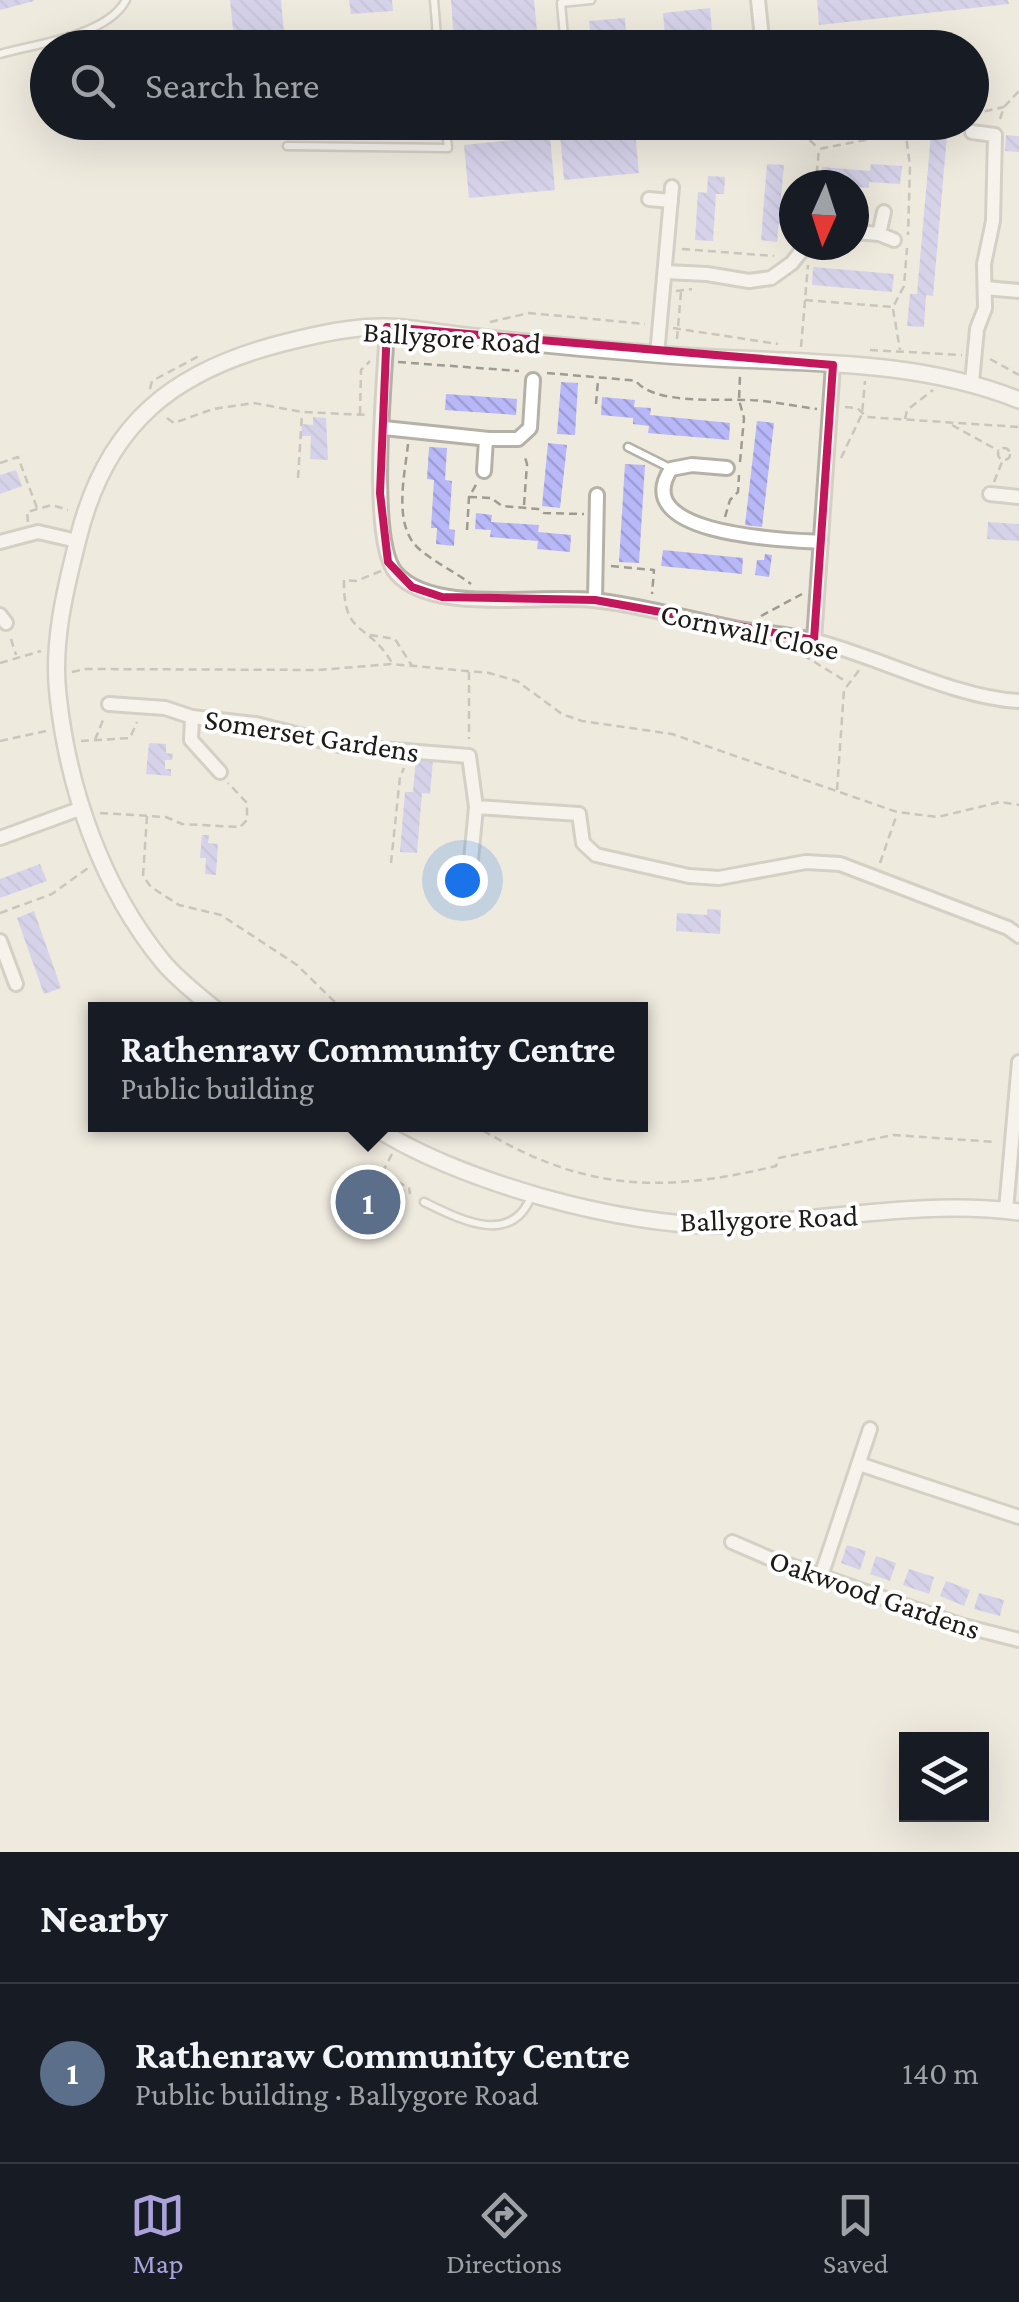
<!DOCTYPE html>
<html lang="en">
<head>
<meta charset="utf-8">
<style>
  :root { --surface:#171b24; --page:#20242c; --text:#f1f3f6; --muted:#9ea1a6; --line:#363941; --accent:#aba2da }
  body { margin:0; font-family:"Crimson Pro",serif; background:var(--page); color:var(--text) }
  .controls { position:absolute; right:30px; bottom:30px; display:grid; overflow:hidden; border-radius:0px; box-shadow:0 10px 40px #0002 }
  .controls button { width:90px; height:90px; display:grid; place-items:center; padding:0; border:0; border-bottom:2px solid var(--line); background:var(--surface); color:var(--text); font:50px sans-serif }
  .compass { position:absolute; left:779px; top:170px; width:90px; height:90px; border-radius:50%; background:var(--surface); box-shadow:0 10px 40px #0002; rotate:183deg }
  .you { position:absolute; left:462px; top:880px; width:35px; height:35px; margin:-25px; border:8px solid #fff; border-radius:50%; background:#1a73e8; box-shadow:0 0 0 15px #1a73e833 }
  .badge { display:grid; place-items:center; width:65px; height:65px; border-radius:50%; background:var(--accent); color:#fff; font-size:32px; font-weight:700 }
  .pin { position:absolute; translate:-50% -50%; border:5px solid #fff; box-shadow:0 2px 10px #0006 }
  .popup { position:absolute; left:88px; top:1002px; width:560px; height:130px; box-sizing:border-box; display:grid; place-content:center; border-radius:0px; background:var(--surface); filter:drop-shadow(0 2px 8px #0005); font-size:32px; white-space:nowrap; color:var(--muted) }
  .popup b { font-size:38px; color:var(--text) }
  .popup::after { content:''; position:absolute; left:50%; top:100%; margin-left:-20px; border:20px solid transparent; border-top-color:var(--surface) }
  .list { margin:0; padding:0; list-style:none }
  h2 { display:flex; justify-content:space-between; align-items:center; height:130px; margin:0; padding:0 40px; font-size:42px }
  h2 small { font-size:32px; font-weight:400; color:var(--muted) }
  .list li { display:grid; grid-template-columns:65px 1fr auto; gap:30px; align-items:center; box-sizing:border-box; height:180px; padding:0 40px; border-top:2px solid var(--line) }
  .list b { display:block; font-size:38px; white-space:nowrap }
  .list p { margin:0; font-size:32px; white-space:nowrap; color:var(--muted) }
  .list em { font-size:32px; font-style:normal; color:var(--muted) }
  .icon { flex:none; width:55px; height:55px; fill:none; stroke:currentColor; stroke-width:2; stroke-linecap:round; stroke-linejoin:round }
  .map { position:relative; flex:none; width:1019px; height:1852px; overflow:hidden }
  .search { position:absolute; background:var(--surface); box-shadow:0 10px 40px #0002; left:30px; right:30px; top:30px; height:110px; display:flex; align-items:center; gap:25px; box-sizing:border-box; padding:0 35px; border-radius:55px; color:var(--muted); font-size:38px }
  .sheet { height:310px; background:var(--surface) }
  nav { display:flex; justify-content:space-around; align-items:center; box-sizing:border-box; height:140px; border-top:2px solid var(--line); background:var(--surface); font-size:28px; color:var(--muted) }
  nav a { display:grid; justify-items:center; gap:5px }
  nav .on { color:var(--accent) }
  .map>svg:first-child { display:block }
  .building { fill:url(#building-back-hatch) }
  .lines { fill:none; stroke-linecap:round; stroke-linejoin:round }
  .service-casing { stroke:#b6b1a6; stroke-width:11 }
  .minor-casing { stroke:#b6b1a6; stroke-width:18 }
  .tertiary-casing { stroke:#b6b1a6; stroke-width:20 }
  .path { stroke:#9f9b92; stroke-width:2.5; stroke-dasharray:8 5; stroke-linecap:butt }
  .service { stroke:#fff; stroke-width:6 }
  .minor { stroke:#fff; stroke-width:12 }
  .tertiary { stroke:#fff; stroke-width:15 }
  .marked { fill:none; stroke:#c2185b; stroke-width:8; stroke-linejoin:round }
  .labels { text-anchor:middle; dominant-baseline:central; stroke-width:8; stroke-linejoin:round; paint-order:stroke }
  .street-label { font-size:30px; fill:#1d1b17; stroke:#fff }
</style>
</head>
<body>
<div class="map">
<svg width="1019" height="1852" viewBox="0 0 1019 1852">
  <defs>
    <pattern id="building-back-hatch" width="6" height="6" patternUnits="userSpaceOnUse" patternTransform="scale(2.5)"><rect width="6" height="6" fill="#b8b7f8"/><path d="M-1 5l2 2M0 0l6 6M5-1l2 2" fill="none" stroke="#9e9dd4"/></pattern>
  </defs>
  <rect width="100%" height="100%" fill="#efeade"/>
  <g class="building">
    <path d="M0,0H34V1L0,10Z"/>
    <path d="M230,0H281L284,33L234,39Z"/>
    <path d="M349,0H392L393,11L351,14Z"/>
    <path d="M451,0H534L537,31L454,39Z"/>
    <path d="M817,0H1008L1009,4L819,25Z"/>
    <path d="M710,8L713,42L666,47L663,13Z"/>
    <path d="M625,18L627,48H592L589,21Z"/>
    <path d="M559,122H634L639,173L564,180Z"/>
    <path d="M931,134L947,135L933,296L926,295L924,327L907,326L910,294H917Z"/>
    <path d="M1006,135L1019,136V152L1005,151Z"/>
    <path d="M550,136L555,190L469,198L464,145Z"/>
    <path d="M767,164L784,165L777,242L761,240Z"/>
    <path d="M871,164L902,166L900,184L869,182V188L821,184L822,167L870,171Z"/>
    <path d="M708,176L725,177L724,194H716L713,241L695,240L698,192L707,193Z"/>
    <path d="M813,267L894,274L892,292L812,285Z"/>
    <path d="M561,382L578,383L575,435L557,434Z"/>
    <path d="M446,394L517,399L516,415L445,410Z"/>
    <path d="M602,397L635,400L634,407L651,408L650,415L730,423L729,440L648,433L649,426L633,424V418L601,415Z"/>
    <path d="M313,417L326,418L328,460L310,459L311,436H301L302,424L313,425Z"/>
    <path d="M757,421L774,423L762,527L745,525Z"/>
    <path d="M548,443L567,445L560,508L542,506Z"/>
    <path d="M429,447L447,448L445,480L452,481L449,529L455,530L454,546L436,544L437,528H431L434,480L427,479Z"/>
    <path d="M625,464L645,465L639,563L619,562Z"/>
    <path d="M16,470L22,486L0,494V475Z"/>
    <path d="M476,513L492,515L491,522L539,525L538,532L571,535L570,552L537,549L538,541L490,537L491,530L475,529Z"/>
    <path d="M988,522L1019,524V541L987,539Z"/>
    <path d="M663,550L743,558L742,574L661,566Z"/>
    <path d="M765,554L772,555L769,577L755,575L757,560H764Z"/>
    <path d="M149,743L166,744V753L173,754L172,760H165V769H171V776L146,774Z"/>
    <path d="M416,758L433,760L430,794L422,793L417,853L400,852L405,792H413Z"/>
    <path d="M202,835H209L208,843L218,844L216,875L205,874L206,858H200Z"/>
    <path d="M40,864L47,881L0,898V879Z"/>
    <path d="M707,909L721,910L720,934L676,931L677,913L707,915Z"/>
    <path d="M34,911L61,988L44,994L17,918Z"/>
    <path d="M380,1177L405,1190L381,1236L332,1211L348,1180L372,1192Z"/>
    <path d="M847,1545L866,1551L860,1570L841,1563Z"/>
    <path d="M876,1556L896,1563L890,1581L870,1574Z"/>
    <path d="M909,1569L934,1577L929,1594L903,1585Z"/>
    <path d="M946,1581L970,1590L964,1606L940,1596Z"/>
    <path d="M979,1593L1004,1600L1000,1616L974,1609Z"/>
  </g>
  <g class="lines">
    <defs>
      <g id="service">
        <path d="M434,0L438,48"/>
        <path d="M565,48L561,3L591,0"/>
        <path d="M0,54C38,43 107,36 126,0"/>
        <path d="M287,146L448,148L445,122"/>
        <path d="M628,447L670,468"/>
        <path d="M424,1202C459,1219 513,1248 532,1194"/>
      </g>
      <g id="minor">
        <path d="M758,0L763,48"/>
        <path d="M649,199L671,201"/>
        <path d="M854,232L879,234L894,240"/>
        <path d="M879,234L884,212"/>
        <path d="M666,272L707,274L749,281L771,278L792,263L806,245"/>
        <path d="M986,288L1019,291"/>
        <path d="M387,327C385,377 368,541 396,573C432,615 540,594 593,600C641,605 687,619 734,628C761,633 790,634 816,641C879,657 956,698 1019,701"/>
        <path d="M657,355L672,187"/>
        <path d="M972,382L977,329L985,308L984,264L993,221L995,135L972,132"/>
        <path d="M384,428L489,439H518L530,428L533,380"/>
        <path d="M727,468L692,465L671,469C627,536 788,540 821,542"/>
        <path d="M484,471L486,439"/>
        <path d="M990,494L1019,497"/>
        <path d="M0,542L38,532L77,541"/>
        <path d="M595,600L597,495"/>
        <path d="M0,615L6,623"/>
        <path d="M814,640L833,365"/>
        <path d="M109,704L165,708L192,717L256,724L343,746L469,756L476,807L579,814L583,843L596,855L689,876L719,878L806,862L840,864L1008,928L1019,936"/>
        <path d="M192,717L191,740L220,772"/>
        <path d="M0,838L82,808"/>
        <path d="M470,871L476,807"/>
        <path d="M0,941L16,984"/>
        <path d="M1006,1210L1019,1062"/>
        <path d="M859,1464L1019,1517"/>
        <path d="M732,1542L769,1558L960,1625L1019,1640"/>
        <path d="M821,1576L870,1429"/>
      </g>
      <g id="tertiary">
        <path d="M216,1010C198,995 178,980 163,962C102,888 68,789 58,695C52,643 65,590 78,539C106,424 173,370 287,342C319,334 354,326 388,327C414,328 440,333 466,336C528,343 591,349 654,354C775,365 905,354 1019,400"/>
        <path d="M370,1124C452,1180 625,1228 724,1225C821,1222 922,1199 1019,1212"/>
      </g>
    </defs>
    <use href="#service" class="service-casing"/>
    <use href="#minor" class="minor-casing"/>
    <use href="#tertiary" class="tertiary-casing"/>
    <g class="path">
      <path d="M972,114L1004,107"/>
      <path d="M1000,119L1004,107L1019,91"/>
      <path d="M791,122L818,148"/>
      <path d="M905,128L910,166L908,235"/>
      <path d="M812,185L816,181L819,149L900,133L905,128L932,122"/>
      <path d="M682,249L774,256"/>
      <path d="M676,291L692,289"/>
      <path d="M805,300L893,307L904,286L907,248"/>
      <path d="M893,309L900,350"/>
      <path d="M490,322L529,313L645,324"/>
      <path d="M673,328L778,344"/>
      <path d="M677,339L681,292"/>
      <path d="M801,347L808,265"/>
      <path d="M870,350L962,355"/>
      <path d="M990,359L1019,375"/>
      <path d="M398,362L519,371"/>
      <path d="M547,373L629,380L636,381C653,404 717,399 744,400C768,400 793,406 817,409"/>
      <path d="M150,389L152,381L199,356"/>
      <path d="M596,404L598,380"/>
      <path d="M845,407L857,408L867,417L1019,427"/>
      <path d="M360,414L361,370L370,361"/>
      <path d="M167,418L174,423L213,409L254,403L302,412L368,415"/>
      <path d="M905,419L907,410L933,390"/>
      <path d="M952,425L999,451"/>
      <path d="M408,444C405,474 393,523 417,547C433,562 454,571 471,584"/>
      <circle cx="1004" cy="454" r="6"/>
      <path d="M841,458L862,414L865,381"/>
      <path d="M740,462L744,418L739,400L740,376"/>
      <path d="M0,463L18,457L37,508"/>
      <path d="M298,478L302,414"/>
      <path d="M994,482L1002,462"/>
      <path d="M469,497L491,498L502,506L538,509L544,513L584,514"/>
      <path d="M524,505L527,464L524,454"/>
      <path d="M725,517L730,500L738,492L739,475"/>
      <path d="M28,522L27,512L52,505L68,510"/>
      <path d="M467,530L469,497L477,483"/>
      <path d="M611,566L654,570L652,594"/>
      <path d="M381,571L356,581L344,580C343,638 368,621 392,663"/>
      <path d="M761,616L802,594"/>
      <path d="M370,635L395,639L412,666"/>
      <path d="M11,639L16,655"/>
      <path d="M803,655L847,682"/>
      <path d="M0,663L41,651"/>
      <path d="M72,672L85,669L318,670L392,664L489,673L517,681L562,714L582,721L672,734L897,812L938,817L1000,802L1019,805"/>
      <path d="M469,672V739"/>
      <path d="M95,740L103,720"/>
      <path d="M0,741L46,731"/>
      <path d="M81,741L130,738L137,722"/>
      <path d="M837,790L844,690L860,669"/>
      <path d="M100,813L166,817L182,824L240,827L247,820V803L228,783"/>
      <path d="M147,816L143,876L151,887L179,905L221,915L297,965L343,1010"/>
      <path d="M391,863L400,777L404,768"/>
      <path d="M880,863L897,814"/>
      <path d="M0,913L52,894L88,868"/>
      <path d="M472,1124C579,1190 655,1195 776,1166L779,1158L893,1135L996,1142"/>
      <path d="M392,1154L382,1173L409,1188L410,1194"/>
    </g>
    <use href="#service" class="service"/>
    <use href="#minor" class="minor"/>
    <use href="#tertiary" class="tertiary"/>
  </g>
  <path d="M0 0H1019V1852H0ZM387,327L833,365L814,640L595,600L442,597L412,587L388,562L380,493Z" fill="#efeade" fill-opacity=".55" fill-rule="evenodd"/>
  <path class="marked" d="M387,327L833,365L814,640L595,600L442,597L412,587L388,562L380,493Z"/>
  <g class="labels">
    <g class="street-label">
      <text transform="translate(452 337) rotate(4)">Ballygore Road</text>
      <text transform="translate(750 631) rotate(12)">Cornwall Close</text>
      <text transform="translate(312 735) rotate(9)">Somerset Gardens</text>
      <text transform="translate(769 1218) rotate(-2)">Ballygore Road</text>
      <text transform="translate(875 1594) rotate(19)">Oakwood Gardens</text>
    </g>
  </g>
</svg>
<div class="controls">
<button><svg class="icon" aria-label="layers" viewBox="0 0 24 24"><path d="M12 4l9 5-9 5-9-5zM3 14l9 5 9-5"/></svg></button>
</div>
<svg class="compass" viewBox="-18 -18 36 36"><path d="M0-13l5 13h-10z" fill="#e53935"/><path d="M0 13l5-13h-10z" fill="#9ea1a6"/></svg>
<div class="you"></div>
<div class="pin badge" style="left:368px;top:1202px;background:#5c6f8a">1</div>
<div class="popup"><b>Rathenraw Community Centre</b>Public building</div>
<div class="search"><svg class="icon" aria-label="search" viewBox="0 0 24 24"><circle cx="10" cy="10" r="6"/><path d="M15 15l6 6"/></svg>Search here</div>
</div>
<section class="sheet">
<h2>Nearby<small></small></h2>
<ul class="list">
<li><span class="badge" style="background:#5c6f8a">1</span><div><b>Rathenraw Community Centre</b><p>Public building · Ballygore Road</p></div><em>140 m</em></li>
</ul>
</section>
<nav>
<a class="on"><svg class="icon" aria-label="map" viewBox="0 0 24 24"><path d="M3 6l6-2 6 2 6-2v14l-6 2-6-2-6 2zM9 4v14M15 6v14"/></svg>Map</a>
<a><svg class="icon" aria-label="directions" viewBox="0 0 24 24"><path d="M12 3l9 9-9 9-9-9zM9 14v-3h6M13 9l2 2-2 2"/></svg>Directions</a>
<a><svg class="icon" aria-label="saved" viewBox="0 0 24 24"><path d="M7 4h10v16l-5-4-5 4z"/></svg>Saved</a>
</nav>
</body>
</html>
